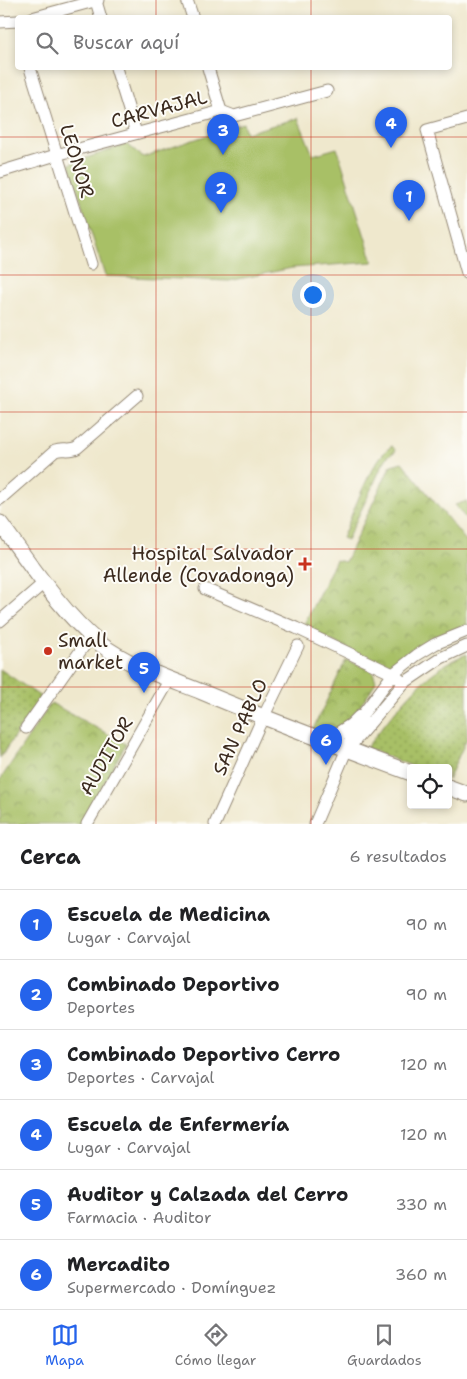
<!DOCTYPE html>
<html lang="es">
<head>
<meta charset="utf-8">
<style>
  :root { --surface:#fff; --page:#f6f6f6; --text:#202124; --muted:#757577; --line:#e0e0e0; --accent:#2563eb }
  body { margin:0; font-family:"Shantell Sans",sans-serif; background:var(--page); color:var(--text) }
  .controls { position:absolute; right:15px; bottom:15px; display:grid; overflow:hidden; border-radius:5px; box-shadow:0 2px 8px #0003 }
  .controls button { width:45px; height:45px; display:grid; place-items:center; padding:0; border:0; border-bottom:1px solid var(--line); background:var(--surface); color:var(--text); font:25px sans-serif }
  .you { position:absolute; left:312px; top:294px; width:18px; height:18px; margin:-12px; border:4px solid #fff; border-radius:50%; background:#1a73e8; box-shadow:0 0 0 8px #1a73e833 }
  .badge { display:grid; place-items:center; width:32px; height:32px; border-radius:50%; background:var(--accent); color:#fff; font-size:16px; font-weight:700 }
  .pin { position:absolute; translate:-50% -41px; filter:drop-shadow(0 1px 2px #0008) }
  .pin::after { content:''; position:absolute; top:26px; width:18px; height:15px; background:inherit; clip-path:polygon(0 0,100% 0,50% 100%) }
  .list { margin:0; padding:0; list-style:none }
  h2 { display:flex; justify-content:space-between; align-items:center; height:65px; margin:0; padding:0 20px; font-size:21px }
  h2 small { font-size:16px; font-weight:400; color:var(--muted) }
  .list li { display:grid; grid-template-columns:32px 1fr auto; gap:15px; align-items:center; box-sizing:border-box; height:70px; padding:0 20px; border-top:1px solid var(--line) }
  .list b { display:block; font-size:19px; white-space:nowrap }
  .list p { margin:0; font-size:16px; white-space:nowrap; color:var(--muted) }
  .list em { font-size:16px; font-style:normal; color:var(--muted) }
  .icon { flex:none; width:28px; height:28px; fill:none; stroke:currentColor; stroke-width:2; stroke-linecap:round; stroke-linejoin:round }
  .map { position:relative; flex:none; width:467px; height:824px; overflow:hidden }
  .search { position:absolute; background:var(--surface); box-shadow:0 2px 8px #0003; left:15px; right:15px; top:15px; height:55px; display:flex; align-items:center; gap:12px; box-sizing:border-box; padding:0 18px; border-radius:5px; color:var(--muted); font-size:19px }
  .sheet { height:485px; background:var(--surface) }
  nav { display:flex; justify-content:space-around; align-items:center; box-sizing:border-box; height:70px; border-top:1px solid var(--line); background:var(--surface); font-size:14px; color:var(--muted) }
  nav a { display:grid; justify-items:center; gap:2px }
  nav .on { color:var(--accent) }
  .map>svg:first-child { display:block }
  .grass { fill:#a8c066; stroke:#727542 }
  .park { fill:url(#park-crowns); stroke:#727542 }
  .garden { fill:url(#garden-dots); stroke:#727542 }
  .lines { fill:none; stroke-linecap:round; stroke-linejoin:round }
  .minor-casing { stroke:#958976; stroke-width:13 }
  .major-casing { stroke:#958976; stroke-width:17 }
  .minor { stroke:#fff; stroke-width:11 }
  .major { stroke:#fff; stroke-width:15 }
  .grid { fill:none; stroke:#c8321e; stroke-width:1; stroke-opacity:0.55 }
  .poi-dot { fill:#c8321e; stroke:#fdfcf7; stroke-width:2 }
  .labels { text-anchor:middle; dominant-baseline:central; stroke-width:4; stroke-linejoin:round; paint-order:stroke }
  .street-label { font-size:19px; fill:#3b2a1e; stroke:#fdfcf7 }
  .poi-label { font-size:19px; fill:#3b2a1e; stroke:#fdfcf7; text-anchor:end }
</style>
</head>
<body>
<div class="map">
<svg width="467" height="824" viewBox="0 0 467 824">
  <defs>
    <pattern id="park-crowns" width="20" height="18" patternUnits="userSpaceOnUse" patternTransform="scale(1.25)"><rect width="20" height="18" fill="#a8c066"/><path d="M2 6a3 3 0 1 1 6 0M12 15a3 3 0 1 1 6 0" fill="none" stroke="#8a9c53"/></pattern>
    <pattern id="garden-dots" width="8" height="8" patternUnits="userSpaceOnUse" patternTransform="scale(1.25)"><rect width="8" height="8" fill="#a8c066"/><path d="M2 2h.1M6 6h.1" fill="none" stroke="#8a9c53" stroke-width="1.8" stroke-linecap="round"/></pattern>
  </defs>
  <rect width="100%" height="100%" fill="#fdfcf7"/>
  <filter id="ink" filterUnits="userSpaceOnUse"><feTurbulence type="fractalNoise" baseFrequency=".02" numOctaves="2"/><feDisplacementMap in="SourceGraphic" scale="10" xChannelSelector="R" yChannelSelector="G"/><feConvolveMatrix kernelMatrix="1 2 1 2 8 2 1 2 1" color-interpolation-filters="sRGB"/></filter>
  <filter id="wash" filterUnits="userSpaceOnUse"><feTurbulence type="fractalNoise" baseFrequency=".0096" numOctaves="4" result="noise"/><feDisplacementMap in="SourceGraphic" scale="20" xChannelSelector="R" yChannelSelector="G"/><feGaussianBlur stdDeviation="1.12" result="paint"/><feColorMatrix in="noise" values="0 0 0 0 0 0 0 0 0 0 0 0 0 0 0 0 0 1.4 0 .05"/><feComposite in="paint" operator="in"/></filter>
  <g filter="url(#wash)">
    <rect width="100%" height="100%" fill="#efe8cd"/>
    <g class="grass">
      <path d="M298,118L313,155L337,148L373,262L292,268L229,281L105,276L69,164L127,144L143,157L243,123L246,133Z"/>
      <path d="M467,501V520L455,505Z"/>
    </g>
    <g class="park">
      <path d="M402,462L467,542V625L432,638L408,651L389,670L303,626L336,560L345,562L391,465Z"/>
      <path d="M346,660L372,670L376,681L374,685C360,706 343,739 313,729Z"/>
      <path d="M51,703L126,744L81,824H0V780Z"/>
    </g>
    <g class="garden">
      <path d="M392,446L396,451L388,456L383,464L347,540L342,538C353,514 371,458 392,446Z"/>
      <path d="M467,654V738L448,780V768H417L366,748C394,713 423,670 467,654Z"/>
      <path d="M0,669L41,697L0,758Z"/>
    </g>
  </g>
  <g filter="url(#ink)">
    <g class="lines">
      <defs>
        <g id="minor">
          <path d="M187,0L193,18"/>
          <path d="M96,1L101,18"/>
          <path d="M32,18L98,0"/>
          <path d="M0,22L18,21"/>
          <path d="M30,68L91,264"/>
          <path d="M116,68L136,133"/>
          <path d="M208,68L221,111"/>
          <path d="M467,119L427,130L467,273"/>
          <path d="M0,172L56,155L221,111L234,116L327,91"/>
          <path d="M0,499L55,451C63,448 70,452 77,448L137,396"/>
          <path d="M205,589L296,628L393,674L404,683"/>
          <path d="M0,621L45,582"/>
          <path d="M26,728L91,636"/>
          <path d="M353,743L404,683L441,658L467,646"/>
          <path d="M87,824L170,679"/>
          <path d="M215,824L258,728L298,646"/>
          <path d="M315,824L360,718L393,674L417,655L435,644L467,631"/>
        </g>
        <g id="major">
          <path d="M0,523C29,562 61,612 99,643C129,666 167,678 202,692C271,721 341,747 411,773"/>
          <path d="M327,742L352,726L360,718"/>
          <path d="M448,787L467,794"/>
        </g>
      </defs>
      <use href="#minor" class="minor-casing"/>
      <use href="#major" class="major-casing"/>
      <use href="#minor" class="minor"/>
      <use href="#major" class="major"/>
    </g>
  </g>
  <path class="grid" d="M156,0V18M311,0V18M156,68V824M311,68V824M0,137H467M0,275H467M0,412H467M0,549H467M0,687H467"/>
  <g class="poi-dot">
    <path d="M302.5 556.5h5v5h5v5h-5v5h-5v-5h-5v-5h5z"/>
    <circle cx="48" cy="651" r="5"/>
  </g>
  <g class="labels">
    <g class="street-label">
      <text transform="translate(159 109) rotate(-15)">CARVAJAL</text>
      <text transform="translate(77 161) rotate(73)">LEONOR</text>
      <text transform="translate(240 727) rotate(-65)">SAN PABLO</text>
      <text transform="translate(106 756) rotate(-60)">AUDITOR</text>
    </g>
    <g class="poi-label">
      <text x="294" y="553">Hospital Salvador<tspan x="294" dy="22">Allende (Covadonga)</tspan></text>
      <text x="58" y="640" text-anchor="start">Small<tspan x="58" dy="22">market</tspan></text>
    </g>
  </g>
</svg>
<div class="controls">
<button><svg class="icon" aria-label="locate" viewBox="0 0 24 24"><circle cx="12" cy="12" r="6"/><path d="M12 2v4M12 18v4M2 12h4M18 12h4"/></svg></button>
</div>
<div class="you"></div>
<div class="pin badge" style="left:409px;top:221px">1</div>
<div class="pin badge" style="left:221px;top:213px">2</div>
<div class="pin badge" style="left:223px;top:155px">3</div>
<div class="pin badge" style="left:391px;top:148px">4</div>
<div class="pin badge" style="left:144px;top:693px">5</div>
<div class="pin badge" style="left:326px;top:765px">6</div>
<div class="search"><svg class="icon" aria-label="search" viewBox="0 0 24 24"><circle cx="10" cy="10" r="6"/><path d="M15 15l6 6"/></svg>Buscar aquí</div>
</div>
<section class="sheet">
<h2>Cerca<small>6 resultados</small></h2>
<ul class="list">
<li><span class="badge">1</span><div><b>Escuela de Medicina</b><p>Lugar · Carvajal</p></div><em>90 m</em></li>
<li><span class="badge">2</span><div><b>Combinado Deportivo</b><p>Deportes</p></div><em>90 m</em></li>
<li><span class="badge">3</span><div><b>Combinado Deportivo Cerro</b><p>Deportes · Carvajal</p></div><em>120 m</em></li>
<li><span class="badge">4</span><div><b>Escuela de Enfermería</b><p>Lugar · Carvajal</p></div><em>120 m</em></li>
<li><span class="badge">5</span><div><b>Auditor y Calzada del Cerro</b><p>Farmacia · Auditor</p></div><em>330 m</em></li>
<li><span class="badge">6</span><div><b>Mercadito</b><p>Supermercado · Domínguez</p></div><em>360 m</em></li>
</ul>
</section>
<nav>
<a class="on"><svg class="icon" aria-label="map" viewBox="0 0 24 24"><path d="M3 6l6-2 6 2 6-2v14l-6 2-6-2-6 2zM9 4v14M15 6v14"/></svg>Mapa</a>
<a><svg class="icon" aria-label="directions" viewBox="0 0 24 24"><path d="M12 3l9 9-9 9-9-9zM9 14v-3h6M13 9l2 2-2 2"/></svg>Cómo llegar</a>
<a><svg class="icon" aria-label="saved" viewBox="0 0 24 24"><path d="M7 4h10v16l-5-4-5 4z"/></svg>Guardados</a>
</nav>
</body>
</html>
